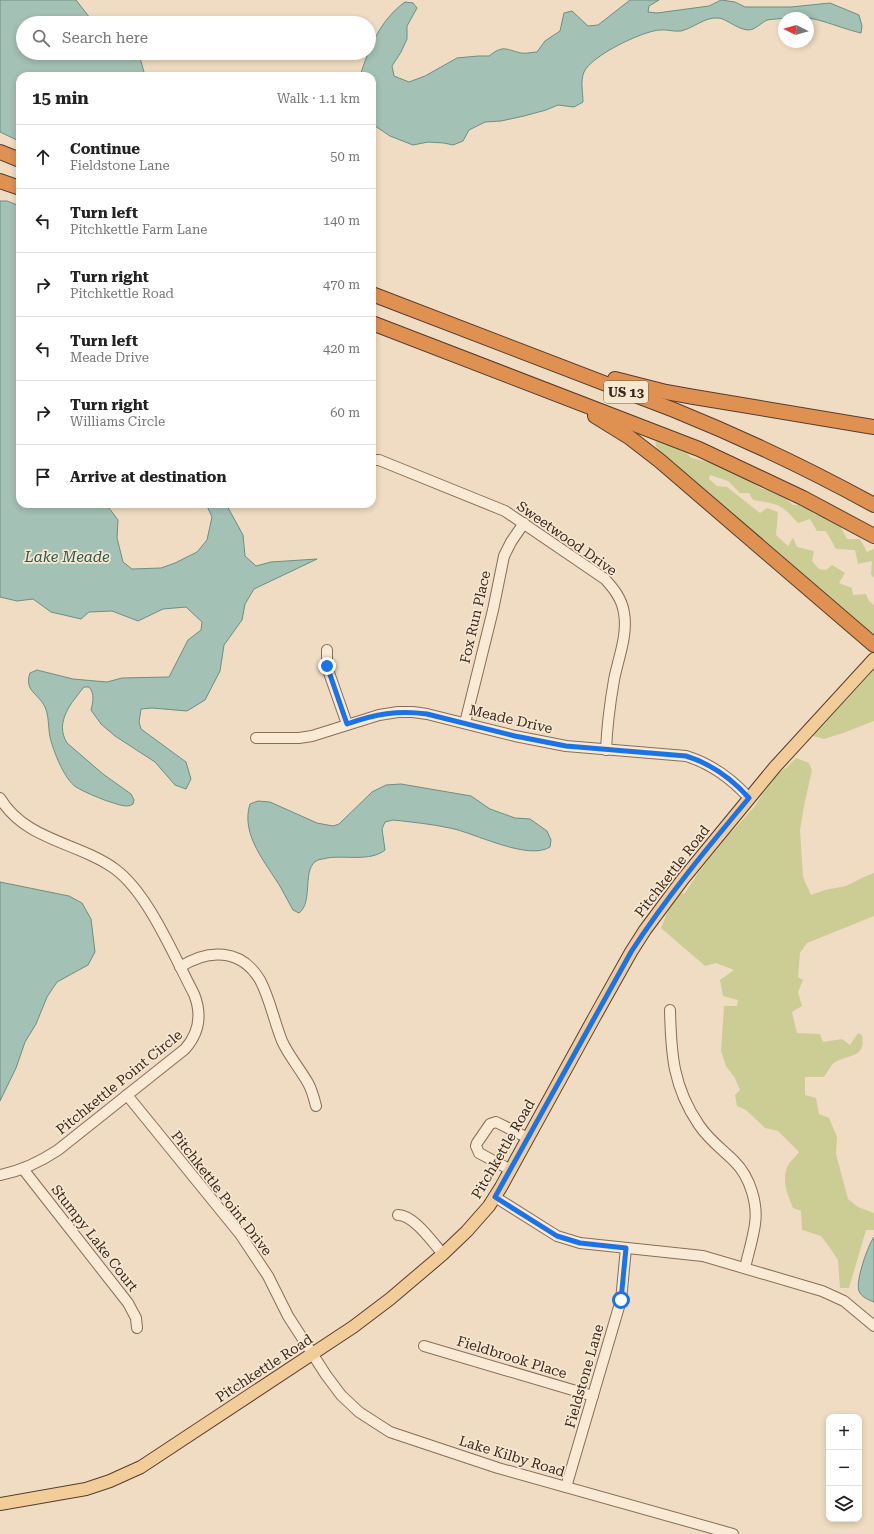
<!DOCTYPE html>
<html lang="en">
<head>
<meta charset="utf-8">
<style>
  :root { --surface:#fff; --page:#f2f2f2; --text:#222; --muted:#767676; --line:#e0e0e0 }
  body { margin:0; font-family:"Roboto Serif",serif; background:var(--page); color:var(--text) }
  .controls { position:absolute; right:12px; bottom:12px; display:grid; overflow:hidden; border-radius:8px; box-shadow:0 2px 6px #0003 }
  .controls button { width:36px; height:36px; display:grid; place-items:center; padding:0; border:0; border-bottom:1px solid var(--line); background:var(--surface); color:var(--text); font:20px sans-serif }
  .compass { position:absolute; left:778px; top:12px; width:36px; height:36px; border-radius:50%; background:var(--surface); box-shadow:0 2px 6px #0003; rotate:276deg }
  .stop { position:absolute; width:12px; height:12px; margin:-9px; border:3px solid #1a73e8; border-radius:50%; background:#fff }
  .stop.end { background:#1a73e8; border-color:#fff; box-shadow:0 1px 4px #0008 }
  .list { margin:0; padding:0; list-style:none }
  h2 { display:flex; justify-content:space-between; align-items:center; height:52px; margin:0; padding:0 16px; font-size:17px }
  h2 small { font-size:13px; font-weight:400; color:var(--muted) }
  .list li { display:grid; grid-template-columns:26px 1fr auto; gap:12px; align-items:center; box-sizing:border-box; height:64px; padding:0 16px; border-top:1px solid var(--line) }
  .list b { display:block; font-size:15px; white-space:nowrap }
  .list p { margin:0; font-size:13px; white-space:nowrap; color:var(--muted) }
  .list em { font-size:13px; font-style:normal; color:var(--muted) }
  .icon { flex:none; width:22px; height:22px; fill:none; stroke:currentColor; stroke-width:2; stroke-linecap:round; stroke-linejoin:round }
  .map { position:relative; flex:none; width:874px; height:1534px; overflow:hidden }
  .search { position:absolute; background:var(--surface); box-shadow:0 2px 6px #0003; left:16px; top:16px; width:360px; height:44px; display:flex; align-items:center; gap:10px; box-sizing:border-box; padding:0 14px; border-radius:22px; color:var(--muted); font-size:15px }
  .panel { position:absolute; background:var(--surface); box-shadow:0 2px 6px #0003; left:16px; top:72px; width:360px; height:436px; border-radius:12px }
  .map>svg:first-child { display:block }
  .green { fill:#cccd95 }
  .water { fill:#a4c1b5; stroke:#6b8f82 }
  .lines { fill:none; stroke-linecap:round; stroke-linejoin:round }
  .minor-casing { stroke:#886d59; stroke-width:12 }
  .major-casing { stroke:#563c2d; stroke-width:14 }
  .highway-casing { stroke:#563c2d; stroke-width:16 }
  .minor { stroke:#f9ead5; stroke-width:10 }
  .major { stroke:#f3cd99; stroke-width:12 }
  .highway { stroke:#df9151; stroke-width:14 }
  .route { stroke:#1a73e8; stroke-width:5 }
  .labels { text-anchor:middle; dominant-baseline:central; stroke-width:3.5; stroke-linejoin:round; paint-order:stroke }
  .shield { fill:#f6e7d1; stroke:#716153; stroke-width:1 }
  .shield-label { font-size:13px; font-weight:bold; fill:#38271d }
  .street-label { font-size:14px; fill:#38271d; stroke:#f6e7d1 }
  .water-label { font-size:15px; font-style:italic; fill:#2c5850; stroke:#f6e7d1 }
</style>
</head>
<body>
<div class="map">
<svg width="874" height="1534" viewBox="0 0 874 1534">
  <rect width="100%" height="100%" fill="#efdcc2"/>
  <g class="green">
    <path d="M664,440L682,447L691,458L721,465L729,472L740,473L760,488L780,494L793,505H805L814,514L837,520L847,539H860L867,552L874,549V578L871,574L872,561L858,564L855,550L836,549L826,531H817L810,519L798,523C781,504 779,504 753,500L749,493H740L728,481L710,475L709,479L717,486L727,487L760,513L767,508L778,512L776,535L788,546L793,538L797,547L814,551L812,561L819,569L826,570L832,565L845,573L839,583L852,588L853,595L866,594L869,601L874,605V633L867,630L659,456L655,442Z"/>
    <path d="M874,667V721L843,733L824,739L813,736V730Z"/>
    <path d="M796,758L809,763L812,770L804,806L800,830L803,877L811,895L825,890L846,886L864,877L874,873V916L807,943L800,953L798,977L803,980L798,992L802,1006L792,1012L797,1033L820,1034L823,1042L842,1039L850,1045L858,1033L862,1035C866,1058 850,1054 835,1062C831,1065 827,1073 824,1077H805V1095L816,1098L819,1114L829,1118L837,1137L836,1154L848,1199L858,1207L874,1213V1230H866L849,1288H840L838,1260L830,1248L821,1236L802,1230L801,1211L793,1208C787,1193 780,1177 790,1162C793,1159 796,1156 799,1152L778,1131L765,1128L746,1110L737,1106L735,1095L740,1090L735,1078L726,1066L721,1051L724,1006H737L738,1000L723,996L720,980L734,970L716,963L705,966L661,928L674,896L685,893L698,873L727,837L755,806L773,777L786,768Z"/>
  </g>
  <g class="water">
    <path d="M0,0H76L90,18L97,23H23V53H134L140,58L144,72L140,76H20L19,141L0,132Z"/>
    <path d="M630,0H659L649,6L648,12L657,13L709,6L721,0L735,2L745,7H791L830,3L859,15L862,26L861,33C835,27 811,13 785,18C780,19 772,19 767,20C761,23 755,30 748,30C736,29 726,18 718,18C704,17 694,28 681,31C674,32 666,29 660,30C642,31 591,56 584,72C580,82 583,92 583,102L574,107L558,105L546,110L524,116L501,121L485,122L469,130L463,141L453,145L444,143L428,142L413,145L390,136L372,124V76H360C369,48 380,20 405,2L413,3L417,8L407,26V39L401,52L392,66L394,76L409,82L425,76L457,58L478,56H489C503,45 505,49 521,53C526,54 532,52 537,52L545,41L560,31L564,13L572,11L588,26L598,25Z"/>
    <path d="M0,201H7L20,206V504H106L118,520L117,538L123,562L132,569L161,568L175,563L197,552L207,540L212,517L206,504H226L243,535L245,556L256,566L271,562L317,559L254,589L245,604L242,620L224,645L220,671L205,700L187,711L152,708L141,709L139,722L141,729L186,762L191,779L186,789L175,785L155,762L115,736L101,724L91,710C93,702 95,694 89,687H84C72,702 54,722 67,743L103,774L131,794L134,800L133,804C127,809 115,803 107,801C97,797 86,793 76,787C64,779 53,750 50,737C48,726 49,716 45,707C38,693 24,691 30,673L37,670L73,679L107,682L122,678L169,677L188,640L201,630L202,622L186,607L163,609L138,621L112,611L89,612L81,619L51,612L33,599L17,601L0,597Z"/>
    <path d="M401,784L471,796L490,809L515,818L530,819L547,831L551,840L550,847C528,861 475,833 450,828C431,824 412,822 393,820L385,822L382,829L385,850C370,862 345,855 327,858C325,859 320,859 318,860C301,867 314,902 299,913L293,910C289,903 285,895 281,888C267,864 240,835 250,804L258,801L270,802L317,823L333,826L339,824L372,792L386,785Z"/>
    <path d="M0,882L69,896L82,903L91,919L95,952L88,965L57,982L47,997L36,1024L25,1042L16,1068L0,1101Z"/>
    <path d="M874,1237V1302C869,1300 861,1297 859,1291C855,1282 868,1245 874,1237Z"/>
  </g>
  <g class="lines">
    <defs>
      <g id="minor">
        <path d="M372,460H379L505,511L605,579C614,589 622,599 624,613C628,635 618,659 614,680C610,703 607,726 606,750"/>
        <path d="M327,650V667L347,724"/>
        <path d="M465,723L493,610L504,556L511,542L524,523"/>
        <path d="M256,738H299L312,736L379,715L398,712H413L427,714L515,736L566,746L686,756C712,764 731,778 749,798"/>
        <path d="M0,798C26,841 78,842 115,869C148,893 174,956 194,994C202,1014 200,1032 185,1049L58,1150C40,1162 21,1171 0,1175"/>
        <path d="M180,967C208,949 241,948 260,980C270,999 274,1021 282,1041C289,1056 300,1069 308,1083C312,1090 314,1098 316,1106"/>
        <path d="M670,1010C671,1054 673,1087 699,1125C709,1140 723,1150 735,1162C750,1177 758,1204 755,1224C753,1239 748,1254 745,1268"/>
        <path d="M127,1095L240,1234L268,1276L288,1316L326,1375L341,1395L359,1412L390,1432L498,1468L733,1534"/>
        <path d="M23,1169L128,1303L136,1318L137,1328"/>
        <path d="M511,1170L479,1153L476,1146L477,1143L490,1124L496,1122L528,1138"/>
        <path d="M495,1197L557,1236L580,1243L703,1256L822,1291L844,1301L874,1326"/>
        <path d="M398,1215C414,1215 433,1243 443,1254"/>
        <path d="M424,1346L593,1396"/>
        <path d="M566,1487L621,1300L626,1248"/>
      </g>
      <path id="major" d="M0,1504L86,1489L110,1481L141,1467L353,1327L390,1299L443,1254L467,1231L489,1206L501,1187L594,1018L631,952L645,930L683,879L775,767L874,659"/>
      <g id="highway">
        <path d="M0,152L20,160"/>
        <path d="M0,181L20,188"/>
        <path d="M372,294L674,410C743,438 809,469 874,505"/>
        <path d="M372,323L699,449L803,498L874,536"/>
        <path d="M615,379L666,392L694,397L874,427"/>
        <path d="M595,416L629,437L660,461L874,645"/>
      </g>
    </defs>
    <use href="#minor" class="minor-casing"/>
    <use href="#major" class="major-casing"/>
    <use href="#highway" class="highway-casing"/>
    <use href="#minor" class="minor"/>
    <use href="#major" class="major"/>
    <use href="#highway" class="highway"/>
  </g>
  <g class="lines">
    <path class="route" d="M327,666L347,724C375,714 398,710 427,714L515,736L566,746L686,756C712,764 731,778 749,798C707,848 666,898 631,952L495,1197L557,1236L580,1243L626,1248L621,1300"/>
  </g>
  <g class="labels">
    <rect class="shield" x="604" y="381" width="44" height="22" rx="3"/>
    <g class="shield-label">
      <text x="626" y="392">US 13</text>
    </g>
    <g class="street-label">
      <text transform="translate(567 538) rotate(35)">Sweetwood Drive</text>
      <text transform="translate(475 617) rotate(-77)">Fox Run Place</text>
      <text transform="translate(511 719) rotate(13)">Meade Drive</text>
      <text transform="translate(672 871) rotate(-52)">Pitchkettle Road</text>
      <text transform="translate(119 1082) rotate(-39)">Pitchkettle Point Circle</text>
      <text transform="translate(503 1149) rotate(-60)">Pitchkettle Road</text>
      <text transform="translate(222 1193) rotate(52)">Pitchkettle Point Drive</text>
      <text transform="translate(95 1238) rotate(52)">Stumpy Lake Court</text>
      <text transform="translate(512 1357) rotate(17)">Fieldbrook Place</text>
      <text transform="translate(264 1368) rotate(-33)">Pitchkettle Road</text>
      <text transform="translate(584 1376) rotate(-74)">Fieldstone Lane</text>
      <text transform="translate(512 1456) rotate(17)">Lake Kilby Road</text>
    </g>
    <g class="water-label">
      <text x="67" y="557">Lake Meade</text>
    </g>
  </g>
</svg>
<div class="controls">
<button>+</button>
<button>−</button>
<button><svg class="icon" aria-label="layers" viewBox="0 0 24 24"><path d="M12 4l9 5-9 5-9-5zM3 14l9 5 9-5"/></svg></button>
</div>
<svg class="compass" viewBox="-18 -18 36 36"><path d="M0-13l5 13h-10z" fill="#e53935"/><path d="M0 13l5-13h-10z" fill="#767676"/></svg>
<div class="stop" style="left:621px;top:1300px"></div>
<div class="stop end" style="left:327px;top:666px"></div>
<div class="search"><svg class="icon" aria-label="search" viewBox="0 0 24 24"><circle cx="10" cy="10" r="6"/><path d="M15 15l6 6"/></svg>Search here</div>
<section class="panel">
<h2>15 min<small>Walk · 1.1 km</small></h2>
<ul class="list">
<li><svg class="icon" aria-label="ahead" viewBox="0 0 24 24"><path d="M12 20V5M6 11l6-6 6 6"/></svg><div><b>Continue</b><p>Fieldstone Lane</p></div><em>50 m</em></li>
<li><svg class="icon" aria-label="left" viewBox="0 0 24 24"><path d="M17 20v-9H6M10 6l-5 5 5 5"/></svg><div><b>Turn left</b><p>Pitchkettle Farm Lane</p></div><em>140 m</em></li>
<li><svg class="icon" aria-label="right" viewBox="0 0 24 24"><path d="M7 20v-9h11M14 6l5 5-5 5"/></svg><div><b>Turn right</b><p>Pitchkettle Road</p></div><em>470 m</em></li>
<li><svg class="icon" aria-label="left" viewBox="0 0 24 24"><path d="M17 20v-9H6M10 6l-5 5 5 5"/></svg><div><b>Turn left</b><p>Meade Drive</p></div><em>420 m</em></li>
<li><svg class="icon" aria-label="right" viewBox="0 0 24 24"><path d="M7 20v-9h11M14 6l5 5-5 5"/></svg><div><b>Turn right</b><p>Williams Circle</p></div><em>60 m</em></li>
<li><svg class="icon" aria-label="arrive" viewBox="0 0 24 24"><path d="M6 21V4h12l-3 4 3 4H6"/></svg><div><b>Arrive at destination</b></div></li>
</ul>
</section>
</div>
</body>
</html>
